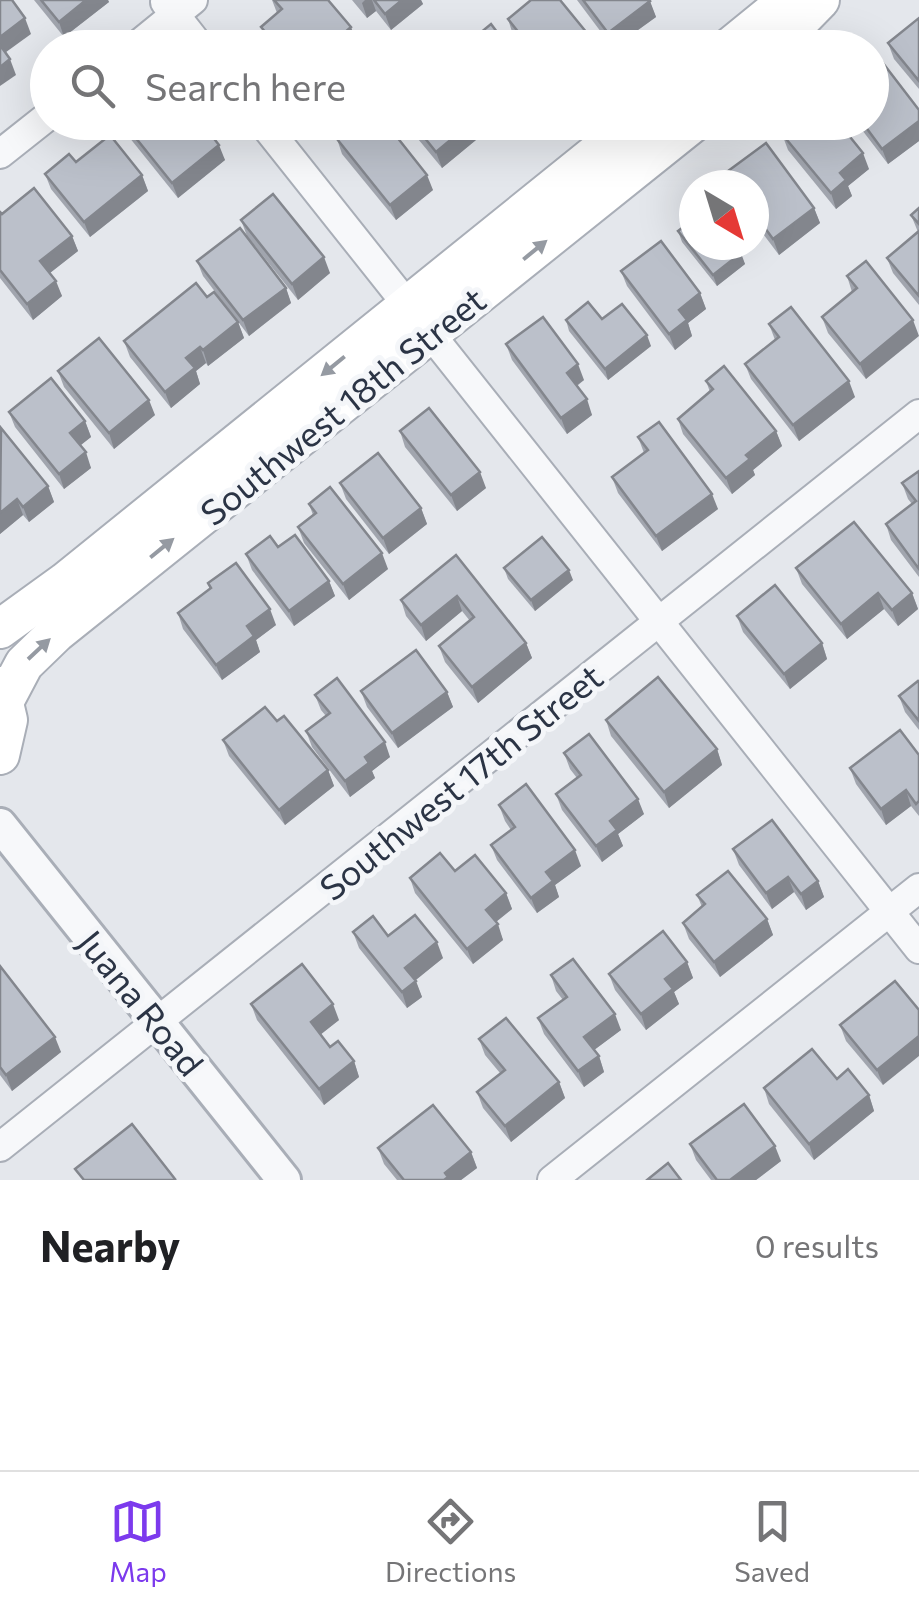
<!DOCTYPE html>
<html lang="en">
<head>
<meta charset="utf-8">
<style>
  :root { --surface:#fff; --page:#f2f2f2; --text:#202124; --muted:#757577; --line:#e0e0e0; --accent:#7c3aed }
  body { margin:0; font-family:Commissioner,sans-serif; background:var(--page); color:var(--text) }
  .compass { position:absolute; left:679px; top:170px; width:90px; height:90px; border-radius:50%; background:var(--surface); box-shadow:0 10px 40px #0002; rotate:142deg }
  .list { margin:0; padding:0; list-style:none }
  h2 { display:flex; justify-content:space-between; align-items:center; height:130px; margin:0; padding:0 40px; font-size:42px }
  h2 small { font-size:32px; font-weight:400; color:var(--muted) }
  .icon { flex:none; width:55px; height:55px; fill:none; stroke:currentColor; stroke-width:2; stroke-linecap:round; stroke-linejoin:round }
  .map { position:relative; flex:none; width:919px; height:1180px; overflow:hidden }
  .search { position:absolute; background:var(--surface); box-shadow:0 10px 40px #0002; left:30px; right:30px; top:30px; height:110px; display:flex; align-items:center; gap:25px; box-sizing:border-box; padding:0 35px; border-radius:55px; color:var(--muted); font-size:38px }
  .sheet { height:290px; background:var(--surface) }
  nav { display:flex; justify-content:space-around; align-items:center; box-sizing:border-box; height:140px; border-top:2px solid var(--line); background:var(--surface); font-size:28px; color:var(--muted) }
  nav a { display:grid; justify-items:center; gap:5px }
  nav .on { color:var(--accent) }
  .map>svg:first-child { display:block }
  .lines { fill:none; stroke-linecap:round; stroke-linejoin:round }
  .minor-casing { stroke:#a9aeb7; stroke-width:32 }
  .tertiary-casing { stroke:#a9aeb7; stroke-width:38 }
  .secondary-casing { stroke:#a9aeb7; stroke-width:42 }
  .minor { stroke:#f7f8fa; stroke-width:28 }
  .tertiary { stroke:#f7f8fa; stroke-width:32 }
  .secondary { stroke:#fff; stroke-width:38 }
  .wall { fill:#a1a5ae }
  .shaded-wall { fill:#83868d }
  .building { fill:#bbc0ca; stroke:#83868d; stroke-width:2.5 }
  .oneway { fill:#959aa2 }
  .labels { text-anchor:middle; dominant-baseline:central; stroke-width:10; stroke-linejoin:round; paint-order:stroke }
  .street-label { font-size:35px; fill:#2b3445; stroke:#f4f6f9 }
</style>
</head>
<body>
<div class="map">
<svg width="919" height="1180" viewBox="0 0 919 1180">
  <rect width="100%" height="100%" fill="#e4e7ec"/>
  <g class="lines">
    <defs>
      <g id="minor">
        <path d="M165,2L201,48"/>
        <path d="M134,48L193,0"/>
        <path d="M262,122L919,949"/>
        <path d="M0,154L48,116"/>
        <path d="M0,1147L919,414"/>
        <path d="M552,1180L919,888"/>
      </g>
      <path id="tertiary" d="M0,825L284,1180"/>
      <g id="secondary">
        <path d="M729,48L788,0"/>
        <path d="M773,48L820,0"/>
        <path d="M0,629L65,582L635,122"/>
        <path d="M0,686L8,720L0,755"/>
        <path d="M5,700L24,664L56,633L694,122"/>
      </g>
    </defs>
    <use href="#minor" class="minor-casing"/>
    <use href="#tertiary" class="tertiary-casing"/>
    <use href="#secondary" class="secondary-casing"/>
    <use href="#minor" class="minor"/>
    <use href="#tertiary" class="tertiary"/>
    <use href="#secondary" class="secondary"/>
  </g>
  <g class="wall">
    <path d="M34,0H108L109,2L64,37Z"/>
    <path d="M272,0H328L357,43L351,48H271L267,42L261,27L277,13Z"/>
    <path d="M352,0H421L423,4L391,30L376,11L367,18Z"/>
    <path d="M577,0H649L656,17L613,48Z"/>
    <path d="M919,18V89L894,59L888,43Z"/>
    <path d="M508,19L597,48H524L513,35Z"/>
    <path d="M919,110V141L888,164L856,122H872Z"/>
    <path d="M121,122H201L225,160L178,198L125,132Z"/>
    <path d="M404,122H477L482,135L442,168Z"/>
    <path d="M495,122H525L507,137Z"/>
    <path d="M782,134L869,169L848,186L852,196L836,209L788,150Z"/>
    <path d="M337,139L433,190L396,220L342,154Z"/>
    <path d="M766,143L814,208L820,223L779,255L754,222V185H728L724,174Z"/>
    <path d="M76,162L142,175L148,191L90,237L51,189L45,174Z"/>
    <path d="M919,208V305L893,273L887,258L918,232L911,215Z"/>
    <path d="M0,212L2,214L72,236L78,251L50,273L62,296L33,320L0,278Z"/>
    <path d="M241,220L330,273L298,300L247,236Z"/>
    <path d="M678,231L694,245H745L738,250L745,264L717,286L682,242Z"/>
    <path d="M197,261L286,288L291,303L249,336L203,276Z"/>
    <path d="M621,271L700,293L706,309L688,323L692,336L675,350L627,286Z"/>
    <path d="M847,276L913,320L866,379L828,333L822,317L852,292Z"/>
    <path d="M207,297L238,322L244,338L208,366L206,363L196,371L200,384L171,408L130,357L124,341Z"/>
    <path d="M602,319L651,346L608,380L569,331L566,320Z"/>
    <path d="M769,324L855,397L799,441L751,379L745,364L775,340Z"/>
    <path d="M506,344L584,380L577,386L592,415L567,434L512,360Z"/>
    <path d="M58,371L155,415L114,449L64,387Z"/>
    <path d="M706,381L776,431L782,446L753,470L755,475L732,494L683,434L678,419L710,392Z"/>
    <path d="M9,412L85,421L91,437L80,445L91,468L64,489L15,427Z"/>
    <path d="M0,429L48,486L54,502L29,522L23,515L0,534Z"/>
    <path d="M400,431L486,488L457,511L405,447Z"/>
    <path d="M638,437L718,509L662,551L618,493L612,477L644,453Z"/>
    <path d="M919,471V577L891,540L886,524L912,504L908,499L902,483Z"/>
    <path d="M340,483L421,508L427,524L389,554L346,499Z"/>
    <path d="M309,504L388,569L349,600L304,543L298,527L313,515Z"/>
    <path d="M278,547L329,581L335,596L294,626L252,570L246,554Z"/>
    <path d="M456,555L526,643L532,658L478,703L445,662L439,646L470,621L462,611L426,641L406,616L401,600Z"/>
    <path d="M504,568L573,580L535,611L508,579Z"/>
    <path d="M796,568L912,593L918,609L898,626L884,609L847,639L802,584Z"/>
    <path d="M208,583L276,625L256,640L260,652L222,680L183,629L178,613L210,589Z"/>
    <path d="M737,616L822,643L827,659L790,689L743,632Z"/>
    <path d="M919,682V730L905,712L899,696Z"/>
    <path d="M361,691L447,692L453,707L398,748L367,707Z"/>
    <path d="M315,695L390,757L372,771L375,778L350,797L312,747L306,731L326,716L321,710Z"/>
    <path d="M606,720L717,749L722,765L669,808L611,736Z"/>
    <path d="M277,721L328,770L334,786L285,825L229,756L223,740Z"/>
    <path d="M564,753L644,814L618,834L623,846L602,862L562,810L556,794L577,778L570,769Z"/>
    <path d="M919,755V816L911,806L886,825L856,784L850,768Z"/>
    <path d="M499,805L581,866L555,885L559,897L537,913L497,860L491,845L511,830L505,821Z"/>
    <path d="M733,849L818,881L824,897L806,910L794,892L772,909L739,865Z"/>
    <path d="M455,871L506,893L512,909L496,922L503,940L473,964L415,893L410,878Z"/>
    <path d="M697,895L767,919L773,935L720,977L689,939L683,923L702,907Z"/>
    <path d="M353,932L388,936L443,958L415,980L422,997L407,1008L359,948Z"/>
    <path d="M687,962L693,978L674,992L679,1004L646,1030L615,990L609,974Z"/>
    <path d="M0,966L61,1052L12,1091L0,1075Z"/>
    <path d="M551,975L621,1030L594,1050L599,1056L604,1072L584,1087L544,1034L538,1018L563,1000L556,991Z"/>
    <path d="M895,981L883,1085L846,1041L840,1025Z"/>
    <path d="M251,1004L339,1020L320,1035L330,1047L354,1061L359,1077L324,1105L257,1020Z"/>
    <path d="M479,1039L559,1082L565,1098L511,1142L483,1108L477,1092L500,1073L485,1055Z"/>
    <path d="M837,1079L869,1095L874,1111L814,1160L769,1104L764,1088Z"/>
    <path d="M690,1144L781,1161L756,1180H711L696,1160Z"/>
    <path d="M378,1148L471,1152L477,1168L461,1180H397L384,1164Z"/>
  </g>
  <g class="shaded-wall">
    <path d="M86,0H108L109,2L64,37L59,22Z"/>
    <path d="M365,0H372L376,11L367,18L362,3Z"/>
    <path d="M402,0H421L423,4L391,30L385,14Z"/>
    <path d="M650,1L656,17L613,48L608,33Z"/>
    <path d="M25,18L31,34L2,55L0,51V37Z"/>
    <path d="M351,27L357,43L351,48H327Z"/>
    <path d="M10,59L16,75L0,86V67Z"/>
    <path d="M919,121V141L888,164L882,149Z"/>
    <path d="M472,122H477L482,135L442,168L436,152Z"/>
    <path d="M501,122H525L507,137Z"/>
    <path d="M219,145L225,160L178,198L172,183Z"/>
    <path d="M863,153L869,169L848,186L852,196L836,209L831,193L840,173Z"/>
    <path d="M142,175L148,191L90,237L84,222Z"/>
    <path d="M427,175L433,190L396,220L390,205Z"/>
    <path d="M814,208L820,223L779,255L773,239Z"/>
    <path d="M72,236L78,251L46,276L40,261Z"/>
    <path d="M741,253L745,264L717,286L713,275Z"/>
    <path d="M324,257L330,273L298,300L292,284Z"/>
    <path d="M56,281L62,296L33,320L27,304Z"/>
    <path d="M286,288L291,303L249,336L243,320Z"/>
    <path d="M700,293L706,309L688,323L692,336L675,350L669,334L679,310Z"/>
    <path d="M913,320L919,336L866,379L860,364Z"/>
    <path d="M238,322L244,338L208,366L203,350Z"/>
    <path d="M647,335L651,346L608,380L605,369Z"/>
    <path d="M200,347L206,363L196,371L200,384L171,408L165,392L186,358Z"/>
    <path d="M578,364L584,380L573,388L567,373Z"/>
    <path d="M849,381L855,397L799,441L793,425Z"/>
    <path d="M587,399L592,415L567,434L561,418Z"/>
    <path d="M149,400L155,415L114,449L109,433Z"/>
    <path d="M85,421L91,437L76,449L70,433Z"/>
    <path d="M776,431L782,446L753,470L755,475L732,494L726,478L746,455Z"/>
    <path d="M86,452L91,468L64,489L59,474Z"/>
    <path d="M480,472L486,488L457,511L451,495Z"/>
    <path d="M48,486L54,502L29,522L23,507Z"/>
    <path d="M712,494L718,509L662,551L656,536Z"/>
    <path d="M17,499L23,515L0,534V513Z"/>
    <path d="M421,508L427,524L389,554L383,538Z"/>
    <path d="M382,553L388,569L349,600L343,584Z"/>
    <path d="M569,570L573,580L535,611L531,600Z"/>
    <path d="M329,581L335,596L294,626L289,611Z"/>
    <path d="M878,593L884,609L847,639L841,624Z"/>
    <path d="M912,593L918,609L898,626L892,610Z"/>
    <path d="M457,596L462,611L426,641L421,625Z"/>
    <path d="M270,609L276,625L256,640L260,652L222,680L216,665L247,626Z"/>
    <path d="M526,643L532,658L478,703L472,687Z"/>
    <path d="M822,643L827,659L790,689L784,674Z"/>
    <path d="M447,692L453,707L398,748L392,733Z"/>
    <path d="M385,742L390,757L372,771L375,778L350,797L345,781L365,757Z"/>
    <path d="M717,749L722,765L669,808L664,792Z"/>
    <path d="M328,770L334,786L285,825L279,810Z"/>
    <path d="M906,790L911,806L886,825L881,809Z"/>
    <path d="M638,799L644,814L618,834L623,846L602,862L596,846L610,821Z"/>
    <path d="M575,850L581,866L555,885L559,897L537,913L531,898L546,872Z"/>
    <path d="M788,877L794,892L772,909L766,893Z"/>
    <path d="M818,881L824,897L806,910L801,894Z"/>
    <path d="M506,893L512,909L492,925L486,910Z"/>
    <path d="M767,919L773,935L720,977L714,962Z"/>
    <path d="M498,924L503,940L473,964L467,949Z"/>
    <path d="M437,942L443,958L411,984L405,968Z"/>
    <path d="M687,962L693,978L674,992L679,1004L646,1030L641,1014L665,979Z"/>
    <path d="M416,981L422,997L407,1008L402,992Z"/>
    <path d="M333,1004L339,1020L316,1038L311,1022Z"/>
    <path d="M615,1014L621,1030L590,1053L584,1037Z"/>
    <path d="M919,1036V1056L883,1085L877,1070Z"/>
    <path d="M55,1037L61,1052L12,1091L6,1075Z"/>
    <path d="M599,1056L604,1072L584,1087L578,1071Z"/>
    <path d="M354,1061L359,1077L324,1105L319,1089Z"/>
    <path d="M559,1082L565,1098L511,1142L505,1126Z"/>
    <path d="M869,1095L874,1111L814,1160L809,1144Z"/>
    <path d="M775,1146L781,1161L756,1180H730Z"/>
    <path d="M471,1152L477,1168L461,1180H444L445,1173Z"/>
  </g>
  <g class="building">
    <path d="M0,0H12L25,18L0,37Z"/>
    <path d="M41,0H86L59,22Z"/>
    <path d="M274,0H328L351,27L327,48H279L261,27L282,9Z"/>
    <path d="M374,0H402L385,14Z"/>
    <path d="M531,0H560L596,44L591,48H531L508,19Z"/>
    <path d="M583,0H649L650,1L608,33Z"/>
    <path d="M919,18V81L888,43Z"/>
    <path d="M491,24L509,48H462Z"/>
    <path d="M0,45L10,59L0,67Z"/>
    <path d="M876,54L919,110V121L882,149L862,122H872V58Z"/>
    <path d="M123,122H201L219,145L172,183Z"/>
    <path d="M357,122H385L427,175L390,205L337,139Z"/>
    <path d="M412,122H472L436,152Z"/>
    <path d="M797,122H838L863,153L840,173L846,180L831,193L782,134Z"/>
    <path d="M110,135L142,175L84,222L45,174L69,154L76,162Z"/>
    <path d="M766,143L814,208L773,239L754,213V185H733L724,174Z"/>
    <path d="M34,188L72,236L40,261L56,281L27,304L0,270V212L2,214Z"/>
    <path d="M273,194L324,257L292,284L241,220Z"/>
    <path d="M919,208V224L911,215Z"/>
    <path d="M694,219V245H734L741,253L713,275L678,231Z"/>
    <path d="M240,228L286,288L243,320L197,261Z"/>
    <path d="M919,231V296L887,258Z"/>
    <path d="M661,241L700,293L679,310L687,320L669,334L621,271Z"/>
    <path d="M866,261L913,320L860,364L822,317L857,288L847,276Z"/>
    <path d="M196,283L207,297L214,292L238,322L203,350L200,347L186,358L195,368L165,392L124,341Z"/>
    <path d="M588,302L602,319L622,304L647,335L605,369L566,320Z"/>
    <path d="M791,307L849,381L793,425L745,364L779,337L769,324Z"/>
    <path d="M543,317L578,364L567,373L587,399L561,418L506,344Z"/>
    <path d="M99,338L149,400L109,433L58,371Z"/>
    <path d="M724,366L776,431L746,455L750,459L726,478L678,419L713,389L706,381Z"/>
    <path d="M51,378L85,421L70,433L86,452L59,474L9,412Z"/>
    <path d="M429,408L480,472L451,495L400,431Z"/>
    <path d="M659,422L712,494L656,536L612,477L648,450L638,437Z"/>
    <path d="M1,428L48,486L23,507L17,499L0,513Z"/>
    <path d="M378,453L421,508L383,538L340,483Z"/>
    <path d="M919,471V569L886,524L916,501L902,483Z"/>
    <path d="M330,487L382,553L343,584L298,527L316,513L309,504Z"/>
    <path d="M854,522L912,593L892,610L878,593L841,624L796,568Z"/>
    <path d="M295,535L329,581L289,611L246,554L270,536L278,547Z"/>
    <path d="M542,537L569,570L531,600L504,568Z"/>
    <path d="M456,555L526,643L472,687L439,646L474,617L457,596L421,625L401,600Z"/>
    <path d="M236,563L270,609L247,626L254,636L216,665L178,613L211,588L208,583Z"/>
    <path d="M775,585L822,643L784,674L737,616Z"/>
    <path d="M416,650L447,692L392,733L361,691Z"/>
    <path d="M658,677L717,749L664,792L606,720Z"/>
    <path d="M337,678L385,742L365,757L369,763L345,781L306,731L330,713L315,695Z"/>
    <path d="M918,681L919,682V721L899,696Z"/>
    <path d="M265,707L277,721L284,716L328,770L279,810L223,740Z"/>
    <path d="M900,730L919,755V801L916,804L906,790L881,809L850,768Z"/>
    <path d="M589,734L638,799L610,821L617,830L596,846L556,794L581,775L564,753Z"/>
    <path d="M526,784L575,850L546,872L553,881L531,898L491,845L515,827L499,805Z"/>
    <path d="M772,820L818,881L801,894L788,877L766,893L733,849Z"/>
    <path d="M440,853L455,871L475,855L506,893L486,910L498,924L467,949L410,878Z"/>
    <path d="M728,871L767,919L714,962L683,923L705,904L697,895Z"/>
    <path d="M415,915L437,942L405,968L416,981L402,992L353,932L373,916L388,936Z"/>
    <path d="M663,931L687,962L665,979L673,989L641,1014L609,974Z"/>
    <path d="M573,959L615,1014L584,1037L599,1056L578,1071L538,1018L567,997L551,975Z"/>
    <path d="M302,964L333,1004L311,1022L330,1047L338,1041L354,1061L319,1089L251,1004Z"/>
    <path d="M0,966L55,1037L6,1075L0,1067Z"/>
    <path d="M895,981L919,1010V1036L877,1070L840,1025Z"/>
    <path d="M506,1018L559,1082L505,1126L477,1092L505,1070L479,1039Z"/>
    <path d="M812,1049L837,1079L848,1069L869,1095L809,1144L764,1088Z"/>
    <path d="M744,1104L775,1146L730,1180H717L690,1144Z"/>
    <path d="M433,1105L471,1152L445,1173L448,1177L444,1180H404L378,1148Z"/>
    <path d="M132,1124L175,1179L173,1180H84L75,1169Z"/>
    <path d="M668,1163L681,1180H647Z"/>
  </g>
  <defs><path id="oneway-solid" d="M-6-.8H1V-3.2L6.5 0L1 3.2V.8H-6Z" transform="scale(2.5)"/></defs>
  <g class="oneway">
    <use href="#oneway-solid" transform="translate(535 250) rotate(-39)"/>
    <use href="#oneway-solid" transform="translate(333 366) rotate(141)"/>
    <use href="#oneway-solid" transform="translate(162 548) rotate(-39)"/>
    <use href="#oneway-solid" transform="translate(39 649) rotate(-43)"/>
  </g>
  <g class="labels">
    <g class="street-label">
      <text transform="translate(342 405) rotate(-39)">Southwest 18th Street</text>
      <text transform="translate(460 781) rotate(-39)">Southwest 17th Street</text>
      <text transform="translate(142 1002) rotate(51)">Juana Road</text>
    </g>
  </g>
</svg>
<svg class="compass" viewBox="-18 -18 36 36"><path d="M0-13l5 13h-10z" fill="#e53935"/><path d="M0 13l5-13h-10z" fill="#757577"/></svg>
<div class="search"><svg class="icon" aria-label="search" viewBox="0 0 24 24"><circle cx="10" cy="10" r="6"/><path d="M15 15l6 6"/></svg>Search here</div>
</div>
<section class="sheet">
<h2>Nearby<small>0 results</small></h2>
<ul class="list">
</ul>
</section>
<nav>
<a class="on"><svg class="icon" aria-label="map" viewBox="0 0 24 24"><path d="M3 6l6-2 6 2 6-2v14l-6 2-6-2-6 2zM9 4v14M15 6v14"/></svg>Map</a>
<a><svg class="icon" aria-label="directions" viewBox="0 0 24 24"><path d="M12 3l9 9-9 9-9-9zM9 14v-3h6M13 9l2 2-2 2"/></svg>Directions</a>
<a><svg class="icon" aria-label="saved" viewBox="0 0 24 24"><path d="M7 4h10v16l-5-4-5 4z"/></svg>Saved</a>
</nav>
</body>
</html>
